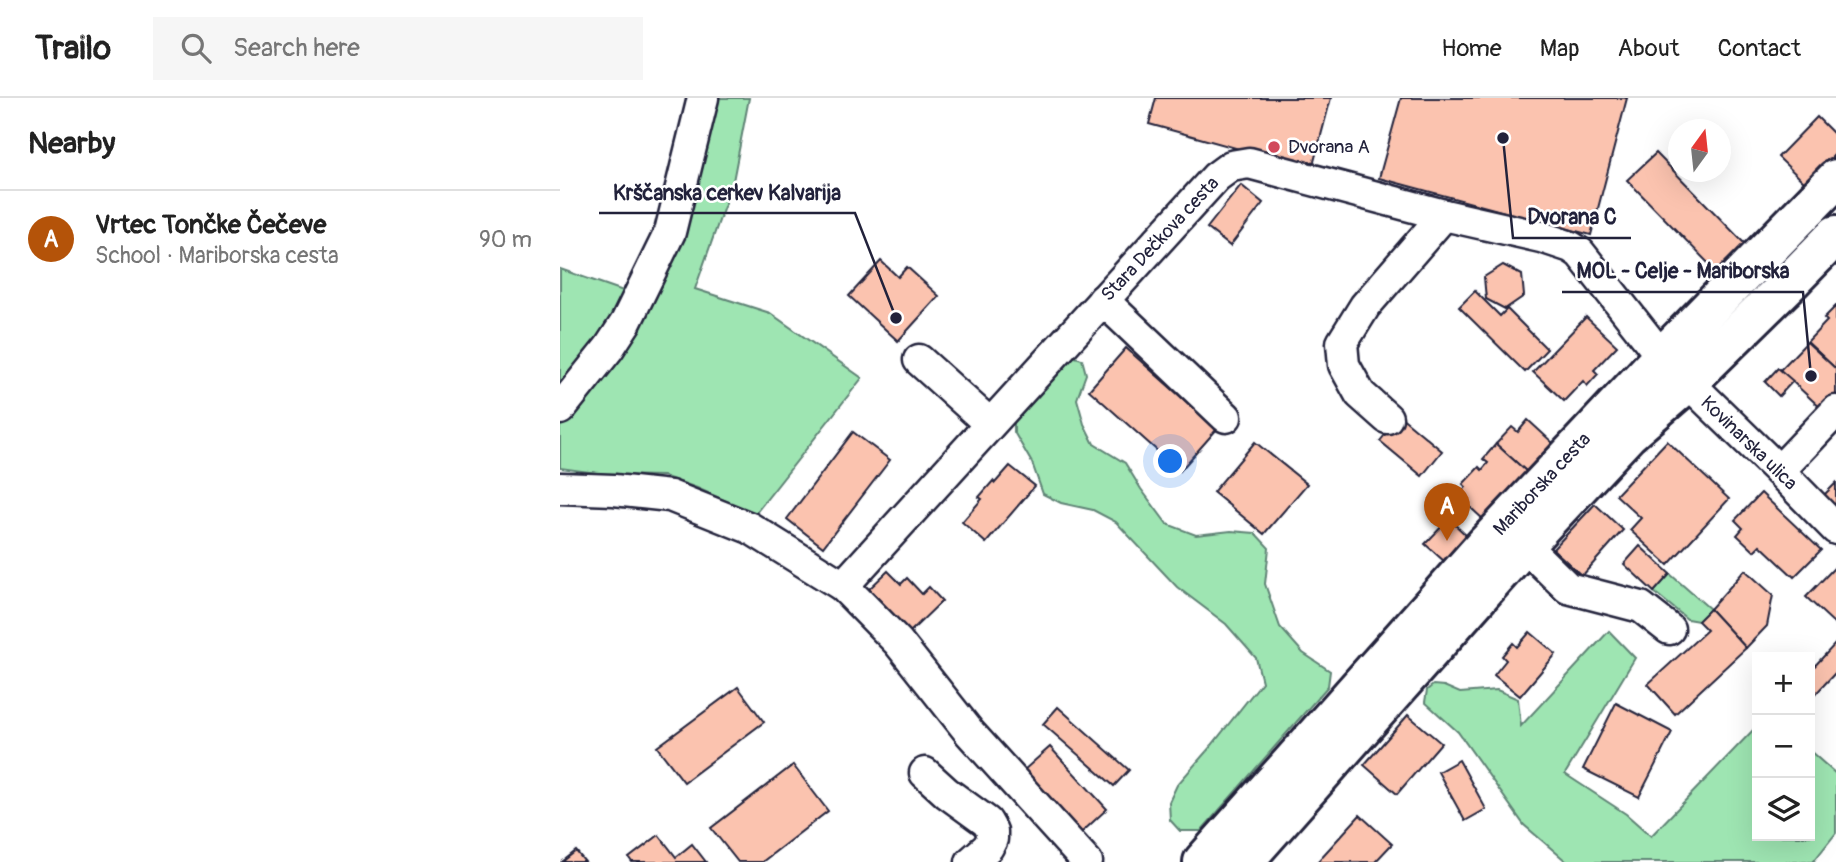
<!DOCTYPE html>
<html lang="en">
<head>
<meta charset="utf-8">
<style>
  :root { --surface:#fff; --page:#f6f6f6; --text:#222; --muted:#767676; --line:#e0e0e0; --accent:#b45309 }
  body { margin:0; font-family:Pangolin,sans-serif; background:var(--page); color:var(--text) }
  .controls { position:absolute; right:21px; bottom:21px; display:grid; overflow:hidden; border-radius:0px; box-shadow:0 7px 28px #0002 }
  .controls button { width:63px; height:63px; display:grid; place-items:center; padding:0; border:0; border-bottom:2px solid var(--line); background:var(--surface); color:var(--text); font:35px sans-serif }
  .compass { position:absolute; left:1108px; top:21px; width:63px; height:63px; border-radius:50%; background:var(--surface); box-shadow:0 7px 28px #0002; rotate:15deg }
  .you { position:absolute; left:611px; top:364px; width:24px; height:24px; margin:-18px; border:5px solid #fff; border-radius:50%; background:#1a73e8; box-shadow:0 0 0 10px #1a73e833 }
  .badge { display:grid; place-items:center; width:46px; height:46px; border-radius:50%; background:var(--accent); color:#fff; font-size:23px; font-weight:700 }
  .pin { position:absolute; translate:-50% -58px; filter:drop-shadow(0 2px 4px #0008) }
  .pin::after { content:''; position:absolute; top:37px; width:24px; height:21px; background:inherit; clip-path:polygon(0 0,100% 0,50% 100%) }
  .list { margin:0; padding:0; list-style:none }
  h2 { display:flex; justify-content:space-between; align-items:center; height:91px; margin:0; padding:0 28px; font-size:30px }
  h2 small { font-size:23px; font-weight:400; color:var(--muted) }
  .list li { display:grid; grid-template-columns:46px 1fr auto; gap:21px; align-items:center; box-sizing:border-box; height:98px; padding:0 28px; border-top:2px solid var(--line) }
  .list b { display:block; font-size:26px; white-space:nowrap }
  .list p { margin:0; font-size:23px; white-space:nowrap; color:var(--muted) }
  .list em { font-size:23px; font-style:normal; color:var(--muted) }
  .icon { flex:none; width:38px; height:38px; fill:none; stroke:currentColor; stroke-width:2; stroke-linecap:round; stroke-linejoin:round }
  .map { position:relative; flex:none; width:1276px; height:764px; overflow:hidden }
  header { display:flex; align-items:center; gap:42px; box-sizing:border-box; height:98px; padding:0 35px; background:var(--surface); border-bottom:2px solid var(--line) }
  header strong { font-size:33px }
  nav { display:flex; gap:38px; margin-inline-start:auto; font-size:24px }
  .search { width:490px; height:63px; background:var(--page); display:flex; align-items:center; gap:18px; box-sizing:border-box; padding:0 24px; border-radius:0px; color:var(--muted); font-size:26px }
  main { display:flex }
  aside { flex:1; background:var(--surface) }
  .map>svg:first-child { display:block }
  .green { fill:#9ee5b2; stroke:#608476; stroke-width:2 }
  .building { fill:#fbc3af; stroke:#22223b; stroke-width:2 }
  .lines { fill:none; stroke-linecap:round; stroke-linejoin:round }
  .minor-casing { stroke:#22223b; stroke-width:35 }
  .major-casing { stroke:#22223b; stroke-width:44 }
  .minor { stroke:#fff; stroke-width:30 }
  .major { stroke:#fff; stroke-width:38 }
  .poi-dot { fill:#d1495b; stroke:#fff; stroke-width:2.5 }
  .labels { text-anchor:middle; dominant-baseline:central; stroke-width:5; stroke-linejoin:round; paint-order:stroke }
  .poi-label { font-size:19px; fill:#22223b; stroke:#fff; text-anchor:start }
  .street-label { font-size:19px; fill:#22223b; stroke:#fff }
  .leader { fill:none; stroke:#22223b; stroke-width:2.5 }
  .callout-dot { fill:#22223b; stroke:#fff; stroke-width:2.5 }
  .callout-label { font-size:21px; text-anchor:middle; font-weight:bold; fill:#22223b; stroke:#fff; stroke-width:5; stroke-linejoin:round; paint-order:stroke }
</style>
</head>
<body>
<header>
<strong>Trailo</strong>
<div class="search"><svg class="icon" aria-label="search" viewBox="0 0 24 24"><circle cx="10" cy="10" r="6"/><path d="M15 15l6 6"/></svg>Search here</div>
<nav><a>Home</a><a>Map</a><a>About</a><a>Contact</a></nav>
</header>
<main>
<aside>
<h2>Nearby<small></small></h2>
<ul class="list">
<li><span class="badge">A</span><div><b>Vrtec Tončke Čečeve</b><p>School · Mariborska cesta</p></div><em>90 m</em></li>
</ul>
</aside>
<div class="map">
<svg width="1276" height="764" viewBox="0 0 1276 764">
  <rect width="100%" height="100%" fill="#fff"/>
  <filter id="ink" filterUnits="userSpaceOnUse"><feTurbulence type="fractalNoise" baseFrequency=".0143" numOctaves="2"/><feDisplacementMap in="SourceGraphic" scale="14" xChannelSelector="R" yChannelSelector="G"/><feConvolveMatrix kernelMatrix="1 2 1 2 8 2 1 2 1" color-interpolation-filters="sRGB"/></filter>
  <g filter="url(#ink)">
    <g class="green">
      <path d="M156,0H189L173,83L135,191L210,215L302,280L195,416L137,390L103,378L51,377L0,370V171L89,202Z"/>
      <path d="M508,257L522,261L526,276L517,301L524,326L534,346L565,365L581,391L607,426L636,437L671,433L695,435L709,450L705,486L720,529L743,555L770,573L768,588L641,733H620L610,722L609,704L617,687L652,647L702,584L696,560L666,526L617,489L556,424L533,412L501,405L483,396L472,365L454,334V318Z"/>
      <path d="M1110,476L1150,511L1138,523L1127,521L1094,494Z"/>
      <path d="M1049,533L1075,560L1005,676L1066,716L1091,738L1197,628V738H1250V653L1276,676V735L1253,764H1007L964,727L898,634L865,604L867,592L873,587L884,588L900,595L937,592L958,601L961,628Z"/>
    </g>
    <g class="building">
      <path d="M596,0H771L752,71L589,26Z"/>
      <path d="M841,0H1067L1031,137L819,80Z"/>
      <path d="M1257,19L1276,38V55L1246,86L1218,59Z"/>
      <path d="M1096,55L1185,146L1156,173L1067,82Z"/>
      <path d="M681,87L703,105L670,148L647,130Z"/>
      <path d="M321,163L338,179L347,169L379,198L338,243L289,198Z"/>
      <path d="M943,167L962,177L964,198L945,211L926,201L924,179Z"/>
      <path d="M915,193L940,218L947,211L987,251L965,274L899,209Z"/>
      <path d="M1276,208V271L1247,244L1267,223L1264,220Z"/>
      <path d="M1026,219L1057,248L1034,272L1038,276L1027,288L1023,283L1004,303L973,274Z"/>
      <path d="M1247,244L1276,271V302L1265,314L1220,272Z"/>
      <path d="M566,250L657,331L620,373L529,292Z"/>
      <path d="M1218,270L1233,283L1219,298L1205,284Z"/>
      <path d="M840,318L882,353L862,378L820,343Z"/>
      <path d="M968,322L993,345L967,374L936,346L952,329L958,334Z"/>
      <path d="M293,334L330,362L263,449L227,421Z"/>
      <path d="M1107,343L1169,401L1108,467L1070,432L1081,420L1056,397Z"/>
      <path d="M695,344L747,386L704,436L653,394Z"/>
      <path d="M936,346L967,374L924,422L898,398L906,389L903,386L919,369L922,372L928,365L923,361Z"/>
      <path d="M450,368L475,388L426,445L402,424L422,401L419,399L433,383L435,385Z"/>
      <path d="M1276,385V409L1264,397Z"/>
      <path d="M1201,395L1261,452L1234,479L1200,447L1194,453L1177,437L1183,430L1175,422Z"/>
      <path d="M1035,406L1063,432L1022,478L993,451Z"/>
      <path d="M889,421L908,439L885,464L865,446Z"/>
      <path d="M1080,448L1110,476L1094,494L1064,466Z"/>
      <path d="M1275,469L1276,470V527L1246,499Z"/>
      <path d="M1185,472L1213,497L1207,528L1186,550L1150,511Z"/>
      <path d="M328,473L341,486L347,480L362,496L369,489L382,503L350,534L309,491Z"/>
      <path d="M1150,511L1186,550L1115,616L1088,586L1147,532L1138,523Z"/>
      <path d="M970,534L996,556L960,598L934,577L946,562L942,558L953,545L957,549Z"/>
      <path d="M1276,545V574L1250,602V573Z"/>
      <path d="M178,589L204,624L124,684L97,649Z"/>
      <path d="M1056,605L1112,634L1079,699L1023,671Z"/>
      <path d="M498,609L569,672L554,688L483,626Z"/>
      <path d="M848,617L881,645L837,696L804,667Z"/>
      <path d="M490,649L547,711L521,735L464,672Z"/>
      <path d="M899,662L926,711L905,723L878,674Z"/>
      <path d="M233,667L268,713L202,764H178L151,730Z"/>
      <path d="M800,717L832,746L815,764H757Z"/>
      <path d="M99,737L116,759L132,746L146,764H72L69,760Z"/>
      <path d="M16,753L25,764H2Z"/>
    </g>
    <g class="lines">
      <defs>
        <g id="minor">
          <path d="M543,202L666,319"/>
          <path d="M359,262L430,326"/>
          <path d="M0,311L49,250L66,224L110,134L143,0"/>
          <path d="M827,320L800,296L784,267L782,245L805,208L884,117"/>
          <path d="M1219,373L1276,313"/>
          <path d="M0,390L54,392L110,398L190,430L283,488L338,544L410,635L527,764"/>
          <path d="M964,447L1008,490L1081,509L1109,531"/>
          <path d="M283,488L656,79L671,68L689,65L884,117L981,139L1011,149L1020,155L1102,259L1219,373L1276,431"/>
          <path d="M365,675L387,695L427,724L432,733V741L428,749L411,764"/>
        </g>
        <g id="major">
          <path d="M643,764L927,445L1102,259L1276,81"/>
          <path d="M683,764L964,447L1068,336L1128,284L1231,183L1276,137"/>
        </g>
      </defs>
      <use href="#minor" class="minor-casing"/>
      <use href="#major" class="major-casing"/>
      <use href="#minor" class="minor"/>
      <use href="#major" class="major"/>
    </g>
  </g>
  <circle class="poi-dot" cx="714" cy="49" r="7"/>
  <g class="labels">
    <g class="poi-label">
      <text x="728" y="49">Dvorana A</text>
    </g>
    <g class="street-label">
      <text transform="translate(600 141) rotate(-47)">Stara Dečkova cesta</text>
      <text transform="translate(1189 345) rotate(44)">Kovinarska ulica</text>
      <text transform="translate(982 386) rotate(-47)">Mariborska cesta</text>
    </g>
  </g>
  <path class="leader" d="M336 220L295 115H39M943 40L953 140H1071M1251 278L1243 194H1002"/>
  <g class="callout-dot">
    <circle cx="336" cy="220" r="7"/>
    <circle cx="943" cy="40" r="7"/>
    <circle cx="1251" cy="278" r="7"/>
  </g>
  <g class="callout-label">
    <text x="167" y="102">Krščanska cerkev Kalvarija</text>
    <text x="1012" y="126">Dvorana C</text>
    <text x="1123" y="180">MOL - Celje - Mariborska</text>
  </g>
</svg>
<div class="controls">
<button>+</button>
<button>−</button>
<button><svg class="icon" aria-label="layers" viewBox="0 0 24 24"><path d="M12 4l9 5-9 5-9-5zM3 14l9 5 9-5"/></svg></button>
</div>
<svg class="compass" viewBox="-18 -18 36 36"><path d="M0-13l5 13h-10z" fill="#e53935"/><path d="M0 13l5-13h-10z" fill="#767676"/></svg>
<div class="you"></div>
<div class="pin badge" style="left:887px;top:443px">A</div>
</div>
</main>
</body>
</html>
